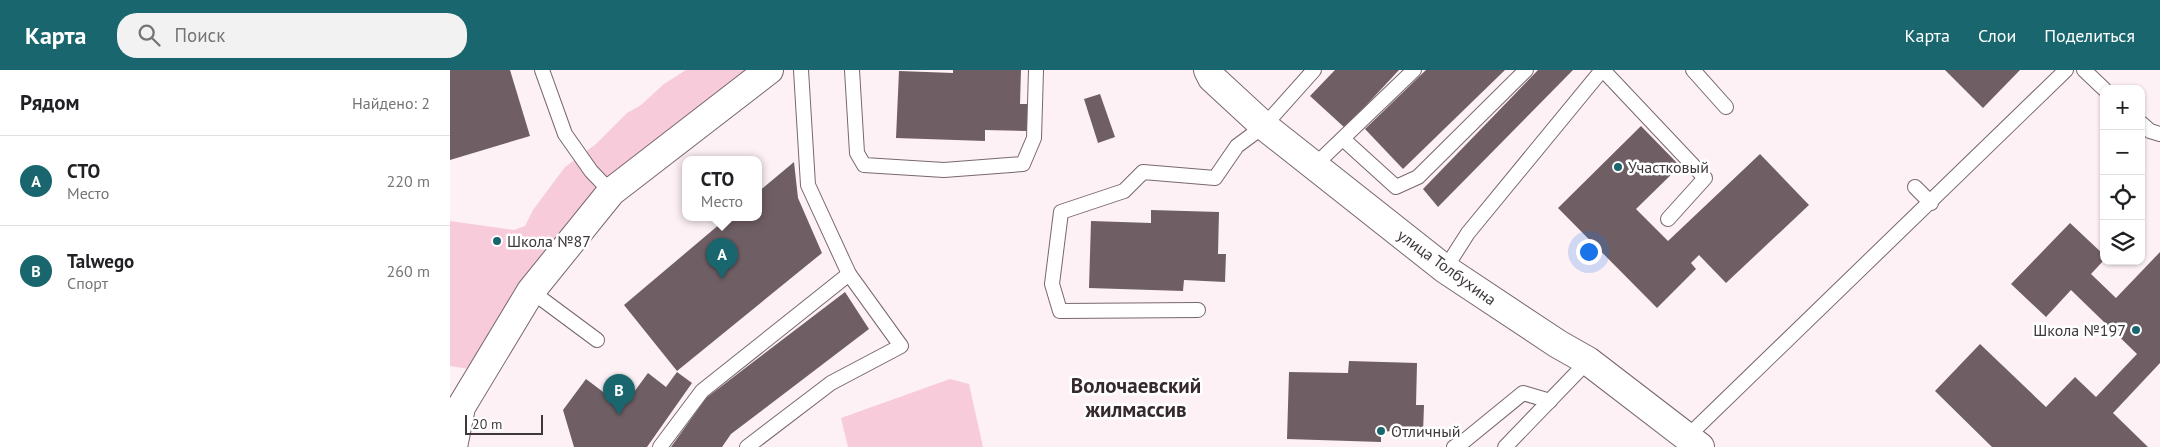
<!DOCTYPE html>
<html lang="ru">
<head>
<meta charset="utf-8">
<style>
  :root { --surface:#fff; --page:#f2f2f2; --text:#202124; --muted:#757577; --line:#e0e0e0; --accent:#19666e }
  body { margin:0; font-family:"PT Sans",sans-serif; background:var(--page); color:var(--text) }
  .controls { position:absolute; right:15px; top:15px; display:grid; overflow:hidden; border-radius:10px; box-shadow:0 1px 4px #0004 }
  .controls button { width:45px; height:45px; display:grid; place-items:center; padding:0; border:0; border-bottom:1px solid var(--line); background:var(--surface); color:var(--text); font:25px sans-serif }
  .scale { position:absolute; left:15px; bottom:12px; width:78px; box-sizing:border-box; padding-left:5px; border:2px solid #3f383a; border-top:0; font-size:14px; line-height:18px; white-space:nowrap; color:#3f383a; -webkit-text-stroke:4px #fff; paint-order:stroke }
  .you { position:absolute; left:1138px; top:181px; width:18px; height:18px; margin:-12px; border:4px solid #fff; border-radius:50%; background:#1a73e8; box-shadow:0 0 0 8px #1a73e833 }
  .badge { display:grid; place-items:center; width:32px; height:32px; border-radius:50%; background:var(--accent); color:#fff; font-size:16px; font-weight:700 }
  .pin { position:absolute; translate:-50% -41px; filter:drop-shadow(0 1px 2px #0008) }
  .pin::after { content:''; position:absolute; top:26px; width:18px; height:15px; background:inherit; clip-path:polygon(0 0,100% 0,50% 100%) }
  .popup { position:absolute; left:232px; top:86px; width:80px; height:65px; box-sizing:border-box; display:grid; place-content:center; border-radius:10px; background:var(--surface); filter:drop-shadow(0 1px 4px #0005); font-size:16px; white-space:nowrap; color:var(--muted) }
  .popup b { font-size:19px; color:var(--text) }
  .popup::after { content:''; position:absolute; left:50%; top:100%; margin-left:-10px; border:10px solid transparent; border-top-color:var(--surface) }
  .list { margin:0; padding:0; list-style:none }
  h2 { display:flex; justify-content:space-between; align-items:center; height:65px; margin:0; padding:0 20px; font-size:21px }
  h2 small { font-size:16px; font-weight:400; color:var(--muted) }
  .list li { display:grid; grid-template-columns:32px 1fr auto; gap:15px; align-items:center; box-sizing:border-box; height:90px; padding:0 20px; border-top:1px solid var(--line) }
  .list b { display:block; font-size:19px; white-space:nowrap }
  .list p { margin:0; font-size:16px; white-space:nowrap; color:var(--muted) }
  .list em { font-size:16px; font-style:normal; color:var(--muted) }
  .icon { flex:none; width:28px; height:28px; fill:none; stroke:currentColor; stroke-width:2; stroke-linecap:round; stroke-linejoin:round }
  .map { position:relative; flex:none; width:1710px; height:377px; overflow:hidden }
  header { display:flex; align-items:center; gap:30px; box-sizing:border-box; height:70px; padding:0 25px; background:var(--accent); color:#fff }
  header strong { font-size:24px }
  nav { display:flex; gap:28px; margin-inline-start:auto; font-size:18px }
  .search { width:350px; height:45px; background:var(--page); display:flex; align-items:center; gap:12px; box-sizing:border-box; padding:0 18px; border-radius:20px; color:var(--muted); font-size:19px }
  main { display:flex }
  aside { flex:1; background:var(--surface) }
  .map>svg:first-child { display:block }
  .green { fill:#f8cbda }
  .building { fill:#6f5f64 }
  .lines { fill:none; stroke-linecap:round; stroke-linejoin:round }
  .service-casing { stroke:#78686d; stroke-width:16 }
  .minor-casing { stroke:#78686d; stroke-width:30 }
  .service { stroke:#fff; stroke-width:14 }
  .minor { stroke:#fff; stroke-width:28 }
  .poi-dot { fill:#19666e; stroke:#fff; stroke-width:2 }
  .labels { text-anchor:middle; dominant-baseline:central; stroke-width:5; stroke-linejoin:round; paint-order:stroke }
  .poi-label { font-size:16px; fill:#3f383a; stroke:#fff; text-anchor:start }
  .street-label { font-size:16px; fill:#3f383a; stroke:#fff }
  .district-label { font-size:21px; font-weight:bold; fill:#36292d; stroke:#fff }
</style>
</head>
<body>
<header>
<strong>Карта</strong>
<div class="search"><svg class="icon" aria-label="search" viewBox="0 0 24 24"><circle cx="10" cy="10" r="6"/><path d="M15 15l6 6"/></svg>Поиск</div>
<nav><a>Карта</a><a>Слои</a><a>Поделиться</a></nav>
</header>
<main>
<aside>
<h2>Рядом<small>Найдено: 2</small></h2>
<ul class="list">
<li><span class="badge">A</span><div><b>СТО</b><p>Место</p></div><em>220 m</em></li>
<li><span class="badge">B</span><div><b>Talwego</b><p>Спорт</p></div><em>260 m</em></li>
</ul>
</aside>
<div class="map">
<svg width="1710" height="377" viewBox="0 0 1710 377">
  <rect width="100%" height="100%" fill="#fdf1f5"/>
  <g class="green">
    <path d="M236,0H303L187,88L19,299L0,296V151L64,160L75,156L83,140L115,97L146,74L177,43L191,35L214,14Z"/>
    <path d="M500,309L519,314L533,377H398L391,348Z"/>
  </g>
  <g class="building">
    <path d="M0,0H60L80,66L0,90Z"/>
    <path d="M503,0H571L570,34H578L577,61L535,60V71L446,68L449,1L503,3Z"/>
    <path d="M885,0H949L895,58L860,26Z"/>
    <path d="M976,0H1055L953,99L915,59Z"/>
    <path d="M1088,0H1123L988,137L973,119Z"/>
    <path d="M1495,0H1570L1533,38Z"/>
    <path d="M650,24L665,67L648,73L634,29Z"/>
    <path d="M1191,56L1230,96L1186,139L1218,171L1310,84L1359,135L1276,213L1249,185L1241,193L1246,199L1207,238L1108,138Z"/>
    <path d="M344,92L348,128L372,183L227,301L174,235L277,148H308V122Z"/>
    <path d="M701,140L769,142L768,184H776L775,212L734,210L733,221L639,218L641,151L701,153Z"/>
    <path d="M1620,153L1654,185V190L1641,204L1666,228L1710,182V293L1663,343L1698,377H1542L1485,321L1530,274L1596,337L1625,307L1646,327L1687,284L1621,220L1596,247L1561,214Z"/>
    <path d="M395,222L419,259L281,364L272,377H221L256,328Z"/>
    <path d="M899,291L967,293L966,335H974L973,363L931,361V372L837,369L839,302L898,303Z"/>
    <path d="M227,302L242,313L197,377H124L113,340L136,309L173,337L198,303L216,317Z"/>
  </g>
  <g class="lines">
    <defs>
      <g id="service">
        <path d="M92,0L115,64L141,101L161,122"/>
        <path d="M402,0L407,83L414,95L494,100L573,94L584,68L586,0"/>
        <path d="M1153,0L1255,108L1218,149"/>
        <path d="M1243,0L1276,37"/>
        <path d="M1634,0L1654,19"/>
        <path d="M1691,53L1700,61L1710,64"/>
        <path d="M893,69L946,117L968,107L1076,0"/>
        <path d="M864,96L964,0"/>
        <path d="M1465,117L1481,133"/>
        <path d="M995,199L1018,163L1152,0"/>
        <path d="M81,221L147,270"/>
        <path d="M748,240L610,241L602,214L611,142L674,121L693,102L765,108L787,76L814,56L864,0"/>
        <path d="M1237,367L1616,0"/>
        <path d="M210,377L252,321L399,204L358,115L351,0"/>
        <path d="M297,377L381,313L451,276L399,204"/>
        <path d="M1004,377L1013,372L1073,323L1100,331"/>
        <path d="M1055,377L1138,291"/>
      </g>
      <g id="minor">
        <path d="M758,0L762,8L814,56L995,199L1108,274L1138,291L1250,377"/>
        <path d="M3,377L11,337L81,221L161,122L319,0"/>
      </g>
    </defs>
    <use href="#service" class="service-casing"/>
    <use href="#minor" class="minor-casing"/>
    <use href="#service" class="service"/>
    <use href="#minor" class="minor"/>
  </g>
  <g class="poi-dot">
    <circle cx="1168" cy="97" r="5"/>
    <circle cx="47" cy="171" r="5"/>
    <circle cx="1686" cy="260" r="5"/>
    <circle cx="931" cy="361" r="5"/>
  </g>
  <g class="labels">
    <g class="poi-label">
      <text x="1178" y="97">Участковый</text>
      <text x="57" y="171">Школа №87</text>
      <text x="1676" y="260" text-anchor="end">Школа №197</text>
      <text x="941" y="361">Отличный</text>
    </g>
    <g class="street-label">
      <text transform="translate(997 197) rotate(36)">улица Толбухина</text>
    </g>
    <g class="district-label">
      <text x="686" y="315">Волочаевский<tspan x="686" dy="24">жилмассив</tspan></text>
    </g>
  </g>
</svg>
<div class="controls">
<button>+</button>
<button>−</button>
<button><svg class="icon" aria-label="locate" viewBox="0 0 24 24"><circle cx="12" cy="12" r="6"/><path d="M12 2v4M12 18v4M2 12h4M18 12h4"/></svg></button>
<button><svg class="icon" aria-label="layers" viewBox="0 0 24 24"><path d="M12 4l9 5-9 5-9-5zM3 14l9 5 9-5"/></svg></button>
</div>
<div class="scale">20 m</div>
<div class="you"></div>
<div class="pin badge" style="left:272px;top:209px">A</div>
<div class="popup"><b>СТО</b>Место</div>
<div class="pin badge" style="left:169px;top:345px">B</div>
</div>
</main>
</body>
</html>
